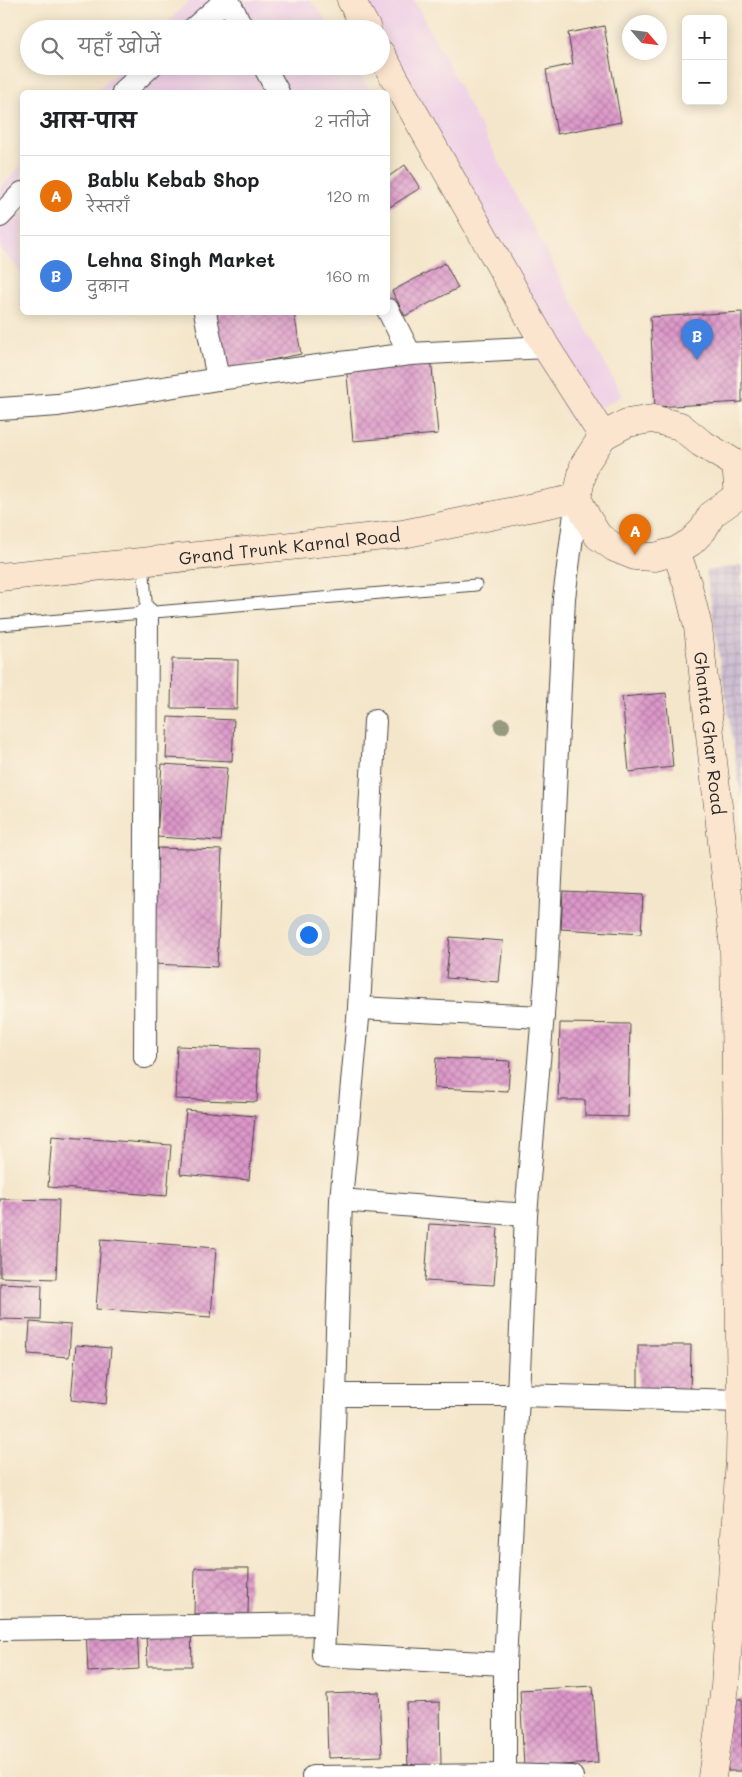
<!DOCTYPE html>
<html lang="hi">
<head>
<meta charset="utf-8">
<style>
  :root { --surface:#fff; --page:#f6f6f6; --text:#202124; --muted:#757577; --line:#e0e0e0; --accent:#d1495b }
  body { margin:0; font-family:Mali,"Playpen Sans Deva",sans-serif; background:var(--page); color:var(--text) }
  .controls { position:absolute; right:15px; top:15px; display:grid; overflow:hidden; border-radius:8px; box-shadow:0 2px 12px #0003 }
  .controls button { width:45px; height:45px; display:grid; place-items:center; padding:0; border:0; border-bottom:1px solid var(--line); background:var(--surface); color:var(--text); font:25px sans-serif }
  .compass { position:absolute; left:622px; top:15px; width:45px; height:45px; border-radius:50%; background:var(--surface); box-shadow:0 2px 12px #0003; rotate:118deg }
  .you { position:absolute; left:308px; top:934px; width:18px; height:18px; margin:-12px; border:4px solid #fff; border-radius:50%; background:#1a73e8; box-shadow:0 0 0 8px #1a73e833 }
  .badge { display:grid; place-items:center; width:32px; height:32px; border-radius:50%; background:var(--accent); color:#fff; font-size:16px; font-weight:700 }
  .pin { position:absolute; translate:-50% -41px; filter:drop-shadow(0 1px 2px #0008) }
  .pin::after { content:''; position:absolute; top:26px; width:18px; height:15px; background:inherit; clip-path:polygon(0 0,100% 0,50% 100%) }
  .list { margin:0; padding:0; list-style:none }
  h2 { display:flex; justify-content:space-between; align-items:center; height:65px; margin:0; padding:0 20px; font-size:21px }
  h2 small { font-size:16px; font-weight:400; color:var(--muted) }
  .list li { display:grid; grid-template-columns:32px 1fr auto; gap:15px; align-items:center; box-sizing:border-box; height:80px; padding:0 20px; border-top:1px solid var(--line) }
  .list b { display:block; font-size:19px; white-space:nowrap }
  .list p { margin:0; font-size:16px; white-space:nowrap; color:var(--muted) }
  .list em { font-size:16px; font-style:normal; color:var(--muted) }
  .icon { flex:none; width:28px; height:28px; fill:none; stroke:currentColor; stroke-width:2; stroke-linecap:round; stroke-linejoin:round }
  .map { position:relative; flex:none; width:742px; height:1777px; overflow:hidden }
  .search { position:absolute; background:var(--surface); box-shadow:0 2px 12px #0003; left:20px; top:20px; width:370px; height:55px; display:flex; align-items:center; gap:12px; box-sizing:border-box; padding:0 18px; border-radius:28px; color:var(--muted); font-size:19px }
  .panel { position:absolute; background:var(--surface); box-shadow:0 2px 12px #0003; left:20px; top:90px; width:370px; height:225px; border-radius:8px }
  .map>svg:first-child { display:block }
  .built { fill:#efd0e6 }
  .industrial { fill:url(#industrial-grid) }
  .building { fill:url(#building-cross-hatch) }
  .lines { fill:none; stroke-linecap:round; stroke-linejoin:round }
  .lane-casing { stroke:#494743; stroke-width:13 }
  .street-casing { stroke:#494743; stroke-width:24 }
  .secondary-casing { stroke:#494743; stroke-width:29 }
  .lane { stroke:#fff; stroke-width:11 }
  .street { stroke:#fff; stroke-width:22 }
  .secondary { stroke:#fbe5cf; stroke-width:28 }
  .tree { fill:#989a80 }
  .labels { text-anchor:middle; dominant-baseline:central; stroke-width:4; stroke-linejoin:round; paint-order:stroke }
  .street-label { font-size:18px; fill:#2b2b2b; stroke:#fcf5e5 }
</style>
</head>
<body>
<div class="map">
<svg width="742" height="1777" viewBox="0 0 742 1777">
  <defs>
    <pattern id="industrial-grid" width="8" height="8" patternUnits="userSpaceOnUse" patternTransform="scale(1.25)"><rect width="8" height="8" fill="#cdbed2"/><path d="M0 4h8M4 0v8" fill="none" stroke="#b0a3b4"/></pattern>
    <pattern id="building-cross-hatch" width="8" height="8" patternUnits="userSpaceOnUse" patternTransform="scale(1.25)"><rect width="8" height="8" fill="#dd98ca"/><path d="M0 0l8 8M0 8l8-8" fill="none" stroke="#b37ca4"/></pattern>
  </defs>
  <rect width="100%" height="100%" fill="#fcf5e5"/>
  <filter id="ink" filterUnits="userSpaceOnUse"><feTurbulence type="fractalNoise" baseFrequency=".02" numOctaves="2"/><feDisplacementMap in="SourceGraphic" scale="10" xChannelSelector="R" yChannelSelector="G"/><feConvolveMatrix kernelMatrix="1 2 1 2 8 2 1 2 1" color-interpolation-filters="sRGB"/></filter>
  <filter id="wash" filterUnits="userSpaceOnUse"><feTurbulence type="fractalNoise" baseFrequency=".0096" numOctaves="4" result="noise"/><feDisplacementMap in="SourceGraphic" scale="20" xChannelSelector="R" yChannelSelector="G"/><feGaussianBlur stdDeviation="1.12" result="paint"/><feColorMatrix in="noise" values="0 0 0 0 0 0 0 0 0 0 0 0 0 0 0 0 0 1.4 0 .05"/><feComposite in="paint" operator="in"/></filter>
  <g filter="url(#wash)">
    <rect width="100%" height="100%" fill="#f4e6cb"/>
    <g class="built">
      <path d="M190,0H310L333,29H161Z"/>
      <path d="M367,0H414L622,396L572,423L381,66V29H361L351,9Z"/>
      <path d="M123,66H355L370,92H96Z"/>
      <path d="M22,165V273L0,248V188Z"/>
    </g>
    <path class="industrial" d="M742,565V801L706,571Z"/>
    <g id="blocks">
      <g class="building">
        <path d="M604,26L621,122L557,134L546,70L573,64L568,33Z"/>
        <path d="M405,165L420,188L388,208V177Z"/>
        <path d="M445,263L458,288L405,316L392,291Z"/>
        <path d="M215,312H294L301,354L226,369Z"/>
        <path d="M742,312V402L655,407L650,317Z"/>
        <path d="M431,357L438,434L353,441L346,365Z"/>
        <path d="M172,659L238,660L237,709L171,708Z"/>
        <path d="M666,693L673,767L629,772L622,697Z"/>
        <path d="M168,717L234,720L232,761L166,758Z"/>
        <path d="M162,764L227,768L221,841L157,837Z"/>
        <path d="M157,848L222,850L217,967L153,964Z"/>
        <path d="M563,891L643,895L641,934L561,929Z"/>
        <path d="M450,937L503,941L499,982L446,978Z"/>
        <path d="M560,1023L630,1024L628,1117L585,1116V1100H558Z"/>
        <path d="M177,1046L259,1049L257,1102L175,1099Z"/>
        <path d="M436,1058L510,1061L508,1091L434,1088Z"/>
        <path d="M186,1110L255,1116L249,1180L180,1174Z"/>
        <path d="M52,1136L171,1145L167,1196L48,1187Z"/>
        <path d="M0,1199L59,1200L56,1279L0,1277Z"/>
        <path d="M429,1224L498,1228L494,1285L425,1281Z"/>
        <path d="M101,1239L216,1248L211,1317L96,1309Z"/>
        <path d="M0,1283L42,1285L41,1320L0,1319Z"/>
        <path d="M30,1322L71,1325L69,1357L28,1354Z"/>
        <path d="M76,1345L111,1348L106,1404L71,1400Z"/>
        <path d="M638,1345H691L690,1395L638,1394Z"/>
        <path d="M195,1568H249L248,1614H194Z"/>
        <path d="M137,1627L139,1669L88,1672L86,1630Z"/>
        <path d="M191,1627L192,1666H147L146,1628Z"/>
        <path d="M593,1686L598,1763L524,1767L520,1690Z"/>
        <path d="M379,1692L382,1756L328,1758L326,1694Z"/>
        <path d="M725,1699H742V1771H728Z"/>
        <path d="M440,1702L441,1767L408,1768L406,1703Z"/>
      </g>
    </g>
  </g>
  <g filter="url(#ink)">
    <use href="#blocks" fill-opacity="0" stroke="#494743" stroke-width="1"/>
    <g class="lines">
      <defs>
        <g id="lane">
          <path d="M143,562L147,613"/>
          <path d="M0,625L476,585"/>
        </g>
        <g id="street">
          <path d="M228,0L243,29"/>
          <path d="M193,29L226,0"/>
          <path d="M264,66L278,92"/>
          <path d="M123,92L151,66"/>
          <path d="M0,216L22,193"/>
          <path d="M205,312L218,379"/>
          <path d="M410,354L546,347"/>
          <path d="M0,409L58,405L218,379L410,354L388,310"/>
          <path d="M577,498L564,598L547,966L526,1215L518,1395L741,1401"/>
          <path d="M375,721L359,1008L341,1200L334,1428L323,1655L505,1664"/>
          <path d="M359,1008L543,1017"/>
          <path d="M145,1057L147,613"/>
          <path d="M341,1200L526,1215"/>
          <path d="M335,1395H518L505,1664V1777"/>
          <path d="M0,1629L324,1624"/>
          <path d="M313,1777L505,1775L572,1777"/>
        </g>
        <g id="secondary">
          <path d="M351,0L367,29"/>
          <path d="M381,54L546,347L603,436"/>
          <path d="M653,419L680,426L701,443L736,464L739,495L712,514L703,530L691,542L676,551L655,557L635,556L615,548L598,536L587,518L577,498L584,465L603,436L627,423Z"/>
          <path id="s1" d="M676,551L688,586L698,627L734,949L741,1401L740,1459L725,1687L712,1777"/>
          <path id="s2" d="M0,577L403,534L577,498"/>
        </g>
      </defs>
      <use href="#lane" class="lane-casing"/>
      <use href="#street" class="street-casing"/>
      <use href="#secondary" class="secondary-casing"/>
      <use href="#lane" class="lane"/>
      <use href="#street" class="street"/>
      <use href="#secondary" class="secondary"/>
    </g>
    <circle class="tree" cx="502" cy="726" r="8"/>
  </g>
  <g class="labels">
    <g class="street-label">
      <text stroke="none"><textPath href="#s2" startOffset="291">Grand Trunk Karnal Road</textPath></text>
      <text stroke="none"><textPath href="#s1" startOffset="186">Ghanta Ghar Road</textPath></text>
    </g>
  </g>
</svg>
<div class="controls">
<button>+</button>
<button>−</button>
</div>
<svg class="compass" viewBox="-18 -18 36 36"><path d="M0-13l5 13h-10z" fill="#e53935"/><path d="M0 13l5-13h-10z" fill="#757577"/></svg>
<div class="you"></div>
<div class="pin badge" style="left:635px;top:555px;background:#e8710a">A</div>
<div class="pin badge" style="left:697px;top:360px;background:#3f7fe0">B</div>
<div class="search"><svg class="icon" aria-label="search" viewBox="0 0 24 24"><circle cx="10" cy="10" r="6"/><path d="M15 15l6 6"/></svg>यहाँ खोजें</div>
<section class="panel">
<h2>आस-पास<small>2 नतीजे</small></h2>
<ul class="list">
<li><span class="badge" style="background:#e8710a">A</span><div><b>Bablu Kebab Shop</b><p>रेस्तराँ</p></div><em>120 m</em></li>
<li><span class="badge" style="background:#3f7fe0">B</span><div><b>Lehna Singh Market</b><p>दुकान</p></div><em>160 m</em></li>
</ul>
</section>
</div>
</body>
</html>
